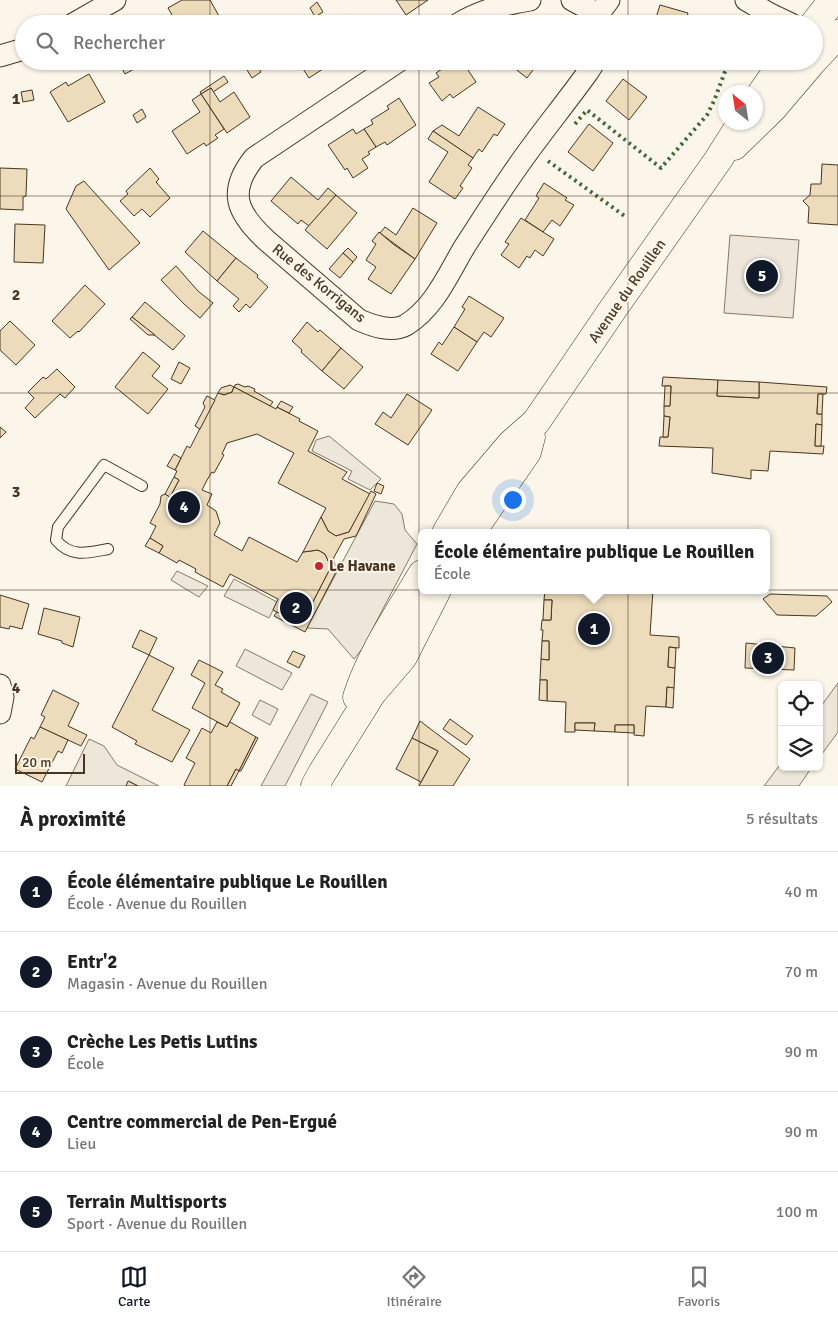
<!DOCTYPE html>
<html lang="fr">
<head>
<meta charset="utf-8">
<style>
  :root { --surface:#fff; --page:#f2f2f2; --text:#222; --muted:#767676; --line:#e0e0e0; --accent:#111827 }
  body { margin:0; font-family:Signika,sans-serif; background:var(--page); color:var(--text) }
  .controls { position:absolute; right:15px; bottom:15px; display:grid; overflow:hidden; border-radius:8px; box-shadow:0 1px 4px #0004 }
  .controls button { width:45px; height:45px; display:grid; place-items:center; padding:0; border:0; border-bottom:1px solid var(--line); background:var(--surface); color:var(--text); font:25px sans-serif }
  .compass { position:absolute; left:718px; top:85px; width:45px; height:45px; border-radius:50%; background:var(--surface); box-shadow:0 1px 4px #0004; rotate:330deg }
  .scale { position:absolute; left:15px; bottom:12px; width:70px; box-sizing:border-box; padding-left:5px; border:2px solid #4a3520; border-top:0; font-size:14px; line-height:18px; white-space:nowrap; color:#4a3520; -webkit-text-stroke:4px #fbf6e9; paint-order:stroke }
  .you { position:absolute; left:512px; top:499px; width:18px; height:18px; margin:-12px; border:4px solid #fff; border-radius:50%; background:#1a73e8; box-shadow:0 0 0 8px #1a73e833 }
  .badge { display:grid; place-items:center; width:32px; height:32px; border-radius:50%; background:var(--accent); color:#fff; font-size:16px; font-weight:700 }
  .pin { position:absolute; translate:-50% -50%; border:2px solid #fff; box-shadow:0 1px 5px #0006 }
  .popup { position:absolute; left:418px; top:529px; width:352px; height:65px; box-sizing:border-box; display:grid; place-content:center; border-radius:8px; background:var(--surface); filter:drop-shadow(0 1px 4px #0005); font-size:16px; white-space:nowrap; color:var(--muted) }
  .popup b { font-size:19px; color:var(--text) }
  .popup::after { content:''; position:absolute; left:50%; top:100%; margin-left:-10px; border:10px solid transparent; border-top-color:var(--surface) }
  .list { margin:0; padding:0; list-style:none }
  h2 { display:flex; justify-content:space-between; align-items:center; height:65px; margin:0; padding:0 20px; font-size:21px }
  h2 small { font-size:16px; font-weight:400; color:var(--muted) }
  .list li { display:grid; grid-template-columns:32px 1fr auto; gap:15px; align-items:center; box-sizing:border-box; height:80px; padding:0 20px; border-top:1px solid var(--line) }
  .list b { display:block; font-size:19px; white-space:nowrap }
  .list p { margin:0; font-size:16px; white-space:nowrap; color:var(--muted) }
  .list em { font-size:16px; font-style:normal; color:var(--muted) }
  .icon { flex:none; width:28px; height:28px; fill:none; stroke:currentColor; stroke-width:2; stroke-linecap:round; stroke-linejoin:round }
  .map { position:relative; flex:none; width:838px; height:786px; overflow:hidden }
  .search { position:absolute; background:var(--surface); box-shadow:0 1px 4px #0004; left:15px; right:15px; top:15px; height:55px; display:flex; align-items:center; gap:12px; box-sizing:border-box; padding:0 18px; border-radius:28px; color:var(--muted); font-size:19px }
  .sheet { height:465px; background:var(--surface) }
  nav { display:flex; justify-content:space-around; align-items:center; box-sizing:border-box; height:70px; border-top:1px solid var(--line); background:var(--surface); font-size:14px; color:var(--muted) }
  nav a { display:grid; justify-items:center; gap:2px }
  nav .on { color:var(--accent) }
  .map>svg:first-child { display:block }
  .green { fill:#ede6d9; stroke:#887966 }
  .parking { fill:#ede7d9; stroke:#887966 }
  .building { fill:#ecdcbc; stroke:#4a3520 }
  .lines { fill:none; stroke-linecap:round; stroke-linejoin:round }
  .service-casing { stroke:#4a3520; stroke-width:12 }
  .minor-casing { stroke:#4a3520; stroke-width:23 }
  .primary-casing { stroke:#4a3520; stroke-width:29 }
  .service { stroke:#fbf6e9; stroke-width:10 }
  .minor { stroke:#fbf6e9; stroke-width:21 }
  .primary { stroke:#fbf6e9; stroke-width:28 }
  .hedge { stroke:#436837; stroke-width:4; stroke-dasharray:2.5 4; stroke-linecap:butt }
  .grid { fill:none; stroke:#4a3520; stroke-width:1; stroke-opacity:0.55 }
  .poi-dot { fill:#c62828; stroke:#fbf6e9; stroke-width:2 }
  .labels { text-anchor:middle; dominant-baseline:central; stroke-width:4; stroke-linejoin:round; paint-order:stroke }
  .street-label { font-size:15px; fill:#4a3520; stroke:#fbf6e9 }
  .poi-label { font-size:15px; font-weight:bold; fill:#4a3520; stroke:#fbf6e9; text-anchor:start }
  .grid-label { font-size:16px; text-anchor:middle; font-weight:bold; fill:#4a3520; stroke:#fbf6e9; stroke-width:4; stroke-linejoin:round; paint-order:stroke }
</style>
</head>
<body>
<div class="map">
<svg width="838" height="786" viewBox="0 0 838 786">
  <rect width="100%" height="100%" fill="#fbf6e9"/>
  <g class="green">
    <path d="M730,235L799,240L793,318L724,313Z"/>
    <path d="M838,683V732L819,758V709Z"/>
    <path d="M782,762V767H812L799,786H764Z"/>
  </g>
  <g class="parking">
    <path d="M329,436L381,479L370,490L348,479L352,471L312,451L316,440Z"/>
    <path d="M375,501L394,504L402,514L405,530L417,544L362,649L354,659L328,629L307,628Z"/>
    <path d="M177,571L208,586L199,597L171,580Z"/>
    <path d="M234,579L277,602L269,618L224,596Z"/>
    <path d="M245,649L292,673L282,690L236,666Z"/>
    <path d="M311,694L328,702L285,786H261Z"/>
    <path d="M260,700L278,709L270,725L252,715Z"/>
    <path d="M89,739L104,746L117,765L159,786H138L129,781L126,786H66Z"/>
  </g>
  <g class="building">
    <path d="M182,0H210L220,18L209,24H177L168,8Z"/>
    <path d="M396,0H428L406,15Z"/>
    <path d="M317,2L323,12L315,17L310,8Z"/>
    <path d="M660,5L688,13L685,24H654Z"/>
    <path d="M350,15L356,24H337Z"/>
    <path d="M118,61H134L133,62L136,68L125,74Z"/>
    <path d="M249,61H254L261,72L252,78L244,65Z"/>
    <path d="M298,61H331L332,63L309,78Z"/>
    <path d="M454,61H462L476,82L453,98L450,94L442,101L429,83L439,77L436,73Z"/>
    <path d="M511,61H544L542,65L539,62L527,78L509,64Z"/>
    <path d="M89,74L105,102L68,122L50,92L66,82L68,86Z"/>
    <path d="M224,76L228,82L213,92L211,88L201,94L200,92Z"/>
    <path d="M623,79L647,97L629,120L606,101Z"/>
    <path d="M211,88L220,102L234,92L250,117L227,133L201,94Z"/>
    <path d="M32,90L34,100L23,102L21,92Z"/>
    <path d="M201,94L224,129L215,135L218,138L206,146L204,143L187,154L172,131L200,112L192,100Z"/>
    <path d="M399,98L416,125L387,145L385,142L376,147L364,129L373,124L371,120L389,109L387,106Z"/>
    <path d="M478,107L505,124L497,136L494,134L482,152L479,149L473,158L433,131L442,125L459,136Z"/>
    <path d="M142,109L146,117L137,123L133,115Z"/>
    <path d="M589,124L613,143L593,171L568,152Z"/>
    <path d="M353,129L356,134L364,129L376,147L368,152L370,154L362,159L368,168L353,178L347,168L345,170L328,145Z"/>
    <path d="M433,131L473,158L468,165L472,168L460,186L463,188L455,199L429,182L448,152L428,139Z"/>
    <path d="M822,164L838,165V225L808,223L809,207L803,201L810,195L811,184H821Z"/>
    <path d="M0,168L27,169L26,196L23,197V210L0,209Z"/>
    <path d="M150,168L159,179L156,182L170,198L150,217L142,209L134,216L120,201L128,194L126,191Z"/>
    <path d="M291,177L318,200L328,188L336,195L309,226L301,220L298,224L271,201Z"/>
    <path d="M84,181L140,243L109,270L66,209L76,186Z"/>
    <path d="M544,183L567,198L565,200L574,205L560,226L552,220L543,232L525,220L539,198L536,196Z"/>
    <path d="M336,195L357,213L327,249L305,230Z"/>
    <path d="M413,208L437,223L415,259L380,233L385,227L396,235Z"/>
    <path d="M521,218L554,239L543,256L535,250L530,258L527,256L519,268L501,255L509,244L505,242Z"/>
    <path d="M15,224L45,225L43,263L14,262Z"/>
    <path d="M203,231L236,258L217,281L185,252Z"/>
    <path d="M379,232L393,244L415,259L391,294L368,279L376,267L366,260L376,244L372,241Z"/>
    <path d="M348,248L357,257L353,262L343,253Z"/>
    <path d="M343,253L353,262L340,278L329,269Z"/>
    <path d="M236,258L258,275L257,277L268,287L250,308L246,304L239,312L233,306L239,299L217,281Z"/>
    <path d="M176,266L198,291L213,303L200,318L184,304L161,280Z"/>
    <path d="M85,285L105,304L79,332L78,331L70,338L52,321Z"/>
    <path d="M469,296L504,318L491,337L484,332L477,342L454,327L465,309L462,307Z"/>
    <path d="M145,302L185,336L173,350L132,317Z"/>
    <path d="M132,317L155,335H148L130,319Z"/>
    <path d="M10,321L35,345L16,365L0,350V331Z"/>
    <path d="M307,322L318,332L320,330L341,348L322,371L301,352L302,350L292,341Z"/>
    <path d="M454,327L477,342L458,371L431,354L439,342L442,345Z"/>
    <path d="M341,348L363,367L344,389L322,371Z"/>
    <path d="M143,352L160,366L152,376L168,389L148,414L115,387Z"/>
    <path d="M179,362L190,368L181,384L171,379Z"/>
    <path d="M57,369L75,387L65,398L60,394L35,418L25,408L34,398L28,392L43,377L46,379Z"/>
    <path d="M663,377L718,380L717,396L759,398V382L827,387L826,394H818L817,414H822V425L816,424L815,446H824L823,454L770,451L768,471L751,470V479L712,473L713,448L659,446L660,437H668L670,417L664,416V406H670L671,386H662Z"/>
    <path d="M718,380L759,382V398L717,396Z"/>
    <path d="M238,384L245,387L248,386L255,389L254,391L273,402L270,406L234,387L235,385Z"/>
    <path d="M230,385L234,387L232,392L224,395L218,393L221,388Z"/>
    <path d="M665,386H671L670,406H664Z"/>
    <path d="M234,387L276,409L277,407L300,419L299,421L318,431L308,451L347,472L342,479L370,494L349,532L336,536L328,531L321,517L326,508L278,483L294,453L257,434L227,443L222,454L224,455L214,473L212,472L207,480L202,490L212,494L207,505L216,511L220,523L214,535L242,551L249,537L297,562L303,552L318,550L325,554L331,567L301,625L273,610L278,599L230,574L223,587L195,572L196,569L179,560L177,563L159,553L163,546L150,538L156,526L150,523L160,504L161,496L165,494L170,497L179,480L174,477L177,471L175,470L187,446L190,448L218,393L224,395L232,392Z"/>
    <path d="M407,394L432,410L408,445L375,424L383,412L391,418Z"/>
    <path d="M818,394H823L822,414H817Z"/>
    <path d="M207,396L215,400L200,429L195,426L205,407L203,403Z"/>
    <path d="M281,401L293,407L289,413L277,407Z"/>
    <path d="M664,416L670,417L668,437H663Z"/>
    <path d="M816,424L822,425L821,446H815Z"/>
    <path d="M0,427L6,432L0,438Z"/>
    <path d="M174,454L181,458L175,470L167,466Z"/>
    <path d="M174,477L179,480L170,497L165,494Z"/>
    <path d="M377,483L384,486L381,494L374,491Z"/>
    <path d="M371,491L376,494L356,536L344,539L333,559L337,570L305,632L274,616L277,612L301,625L331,567L325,554L318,550L303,552L321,517L328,531L336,536L349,532Z"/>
    <path d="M150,538L163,546L159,553L145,546Z"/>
    <path d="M545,590H653L650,635L679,637V648L669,647L668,667L675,668L674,688L667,687L666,707L646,706L644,736L634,735V725H615V732L594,731L595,723H575V732H565L566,702L547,701V680H540L541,659L549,660V641H542L543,630H541L542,620H551L552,600H544Z"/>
    <path d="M770,594L827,596L832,602L816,616L777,615L763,599Z"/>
    <path d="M0,595L29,604L22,629L10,626L9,629L0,627Z"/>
    <path d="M544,600H552L551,620H543Z"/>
    <path d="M44,608L80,617L73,647L62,643V641L38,634Z"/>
    <path d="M140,630L157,638L149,655L132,647Z"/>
    <path d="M542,641H549V660L541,659Z"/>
    <path d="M746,643L795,648L794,670L745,668Z"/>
    <path d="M669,647L676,648L675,668L668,667Z"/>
    <path d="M293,651L305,656L299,668L287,662Z"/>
    <path d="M149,655L174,668L152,710L190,730L172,762L135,744L137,741L112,727Z"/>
    <path d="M199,660L223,672L215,685L223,689L221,692L240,703L227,727L192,708L205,683L191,675Z"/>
    <path d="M540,680H547V701L539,700Z"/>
    <path d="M667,687L674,688L673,708L666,707Z"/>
    <path d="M53,690L79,703L68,726L87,735L81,746L40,727L45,717L41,715Z"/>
    <path d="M450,719L473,736L466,745L443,729Z"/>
    <path d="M420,721L470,759L453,786H419L438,751L412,738Z"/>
    <path d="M217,722L227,727L230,722L256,737L239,771L236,769L227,786H186L184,785L195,763L186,758L202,728L211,733Z"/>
    <path d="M575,723H595L594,731L575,730Z"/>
    <path d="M615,725H634V733L615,732Z"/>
    <path d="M40,727L68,740L62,753L58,751L42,782L15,769L31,737L34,739Z"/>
    <path d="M256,737L258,738L241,771H239Z"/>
    <path d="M412,738L438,751L421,782L396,769Z"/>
    <path d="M236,769L239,771L231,786H227Z"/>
    <path d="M128,781L138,786H126Z"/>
  </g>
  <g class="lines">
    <defs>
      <path id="service" d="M108,549C87,553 71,558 56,540L58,527L104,465L142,486"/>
      <g id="minor">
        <path d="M572,0L589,9L597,24"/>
        <path d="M746,0L770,14L791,24"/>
        <path d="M595,19L609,0"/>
        <path d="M73,24L115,0"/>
        <path d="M458,24C481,10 504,4 530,0"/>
        <path d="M0,56L24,49"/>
        <path d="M399,61L254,158C227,192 237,213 266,240L359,320C373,326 392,333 406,325C435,307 448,274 465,246C480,223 495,199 511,176C535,140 563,107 588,72L595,61"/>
        <path d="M0,685L3,697L0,713"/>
      </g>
      <g id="primary">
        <path d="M814,24L833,0"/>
        <path d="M814,60L838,34"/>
        <path d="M756,101L784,61"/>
        <path d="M734,146L773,108L813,61"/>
        <path d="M446,533L470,492L511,444L536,422L613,309L718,160L742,122"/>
        <path d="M471,533L527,452L531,437"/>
        <path d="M357,697C371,653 399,613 422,574"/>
        <path d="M315,786L322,773L372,693L403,657L437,590"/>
      </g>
    </defs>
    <use href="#service" class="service-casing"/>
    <use href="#minor" class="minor-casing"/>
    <use href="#primary" class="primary-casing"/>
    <use href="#service" class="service"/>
    <use href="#minor" class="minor"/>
    <use href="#primary" class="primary"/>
    <g class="hedge">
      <path d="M575,124L587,110L661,168L707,115L714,101L729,61"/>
      <path d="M548,161L626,217"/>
    </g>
  </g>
  <path class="grid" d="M210,0V24M419,0V24M628,0V24M210,61V786M419,61V786M628,61V786M0,196H838M0,393H838M0,590H838"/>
  <circle class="poi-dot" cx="319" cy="566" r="5"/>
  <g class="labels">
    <g class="street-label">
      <text transform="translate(319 283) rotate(39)">Rue des Korrigans</text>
      <text transform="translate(627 291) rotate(-55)">Avenue du Rouillen</text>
    </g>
    <g class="poi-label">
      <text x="329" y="566">Le Havane</text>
    </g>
  </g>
  <g class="grid-label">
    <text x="16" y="104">1</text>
    <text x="16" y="300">2</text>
    <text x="16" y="497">3</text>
    <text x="16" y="693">4</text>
  </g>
</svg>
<div class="controls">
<button><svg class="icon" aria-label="locate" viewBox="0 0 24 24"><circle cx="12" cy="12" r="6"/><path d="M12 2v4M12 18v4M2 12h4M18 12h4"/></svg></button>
<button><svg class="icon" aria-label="layers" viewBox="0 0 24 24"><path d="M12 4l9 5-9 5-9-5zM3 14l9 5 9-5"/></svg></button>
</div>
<svg class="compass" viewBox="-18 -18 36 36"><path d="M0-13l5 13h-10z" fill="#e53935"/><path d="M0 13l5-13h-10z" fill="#767676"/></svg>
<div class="scale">20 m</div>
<div class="you"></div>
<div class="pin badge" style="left:594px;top:629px">1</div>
<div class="popup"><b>École élémentaire publique Le Rouillen</b>École</div>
<div class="pin badge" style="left:296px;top:608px">2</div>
<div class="pin badge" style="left:768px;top:658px">3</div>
<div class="pin badge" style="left:184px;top:507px">4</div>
<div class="pin badge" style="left:762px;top:276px">5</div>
<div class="search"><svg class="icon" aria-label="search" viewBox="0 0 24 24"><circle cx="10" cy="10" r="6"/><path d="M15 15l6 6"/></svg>Rechercher</div>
</div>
<section class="sheet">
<h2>À proximité<small>5 résultats</small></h2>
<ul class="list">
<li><span class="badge">1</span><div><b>École élémentaire publique Le Rouillen</b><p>École · Avenue du Rouillen</p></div><em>40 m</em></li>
<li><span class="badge">2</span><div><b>Entr'2</b><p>Magasin · Avenue du Rouillen</p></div><em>70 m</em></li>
<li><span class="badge">3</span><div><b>Crèche Les Petis Lutins</b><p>École</p></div><em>90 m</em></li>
<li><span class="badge">4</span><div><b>Centre commercial de Pen-Ergué</b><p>Lieu</p></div><em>90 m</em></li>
<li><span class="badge">5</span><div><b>Terrain Multisports</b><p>Sport · Avenue du Rouillen</p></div><em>100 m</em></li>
</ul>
</section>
<nav>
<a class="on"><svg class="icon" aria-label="map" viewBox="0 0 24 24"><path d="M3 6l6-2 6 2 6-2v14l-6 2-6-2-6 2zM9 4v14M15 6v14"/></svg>Carte</a>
<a><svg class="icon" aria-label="directions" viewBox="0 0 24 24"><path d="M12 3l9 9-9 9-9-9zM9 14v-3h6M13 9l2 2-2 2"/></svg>Itinéraire</a>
<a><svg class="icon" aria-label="saved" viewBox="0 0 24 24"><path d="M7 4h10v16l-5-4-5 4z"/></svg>Favoris</a>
</nav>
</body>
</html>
